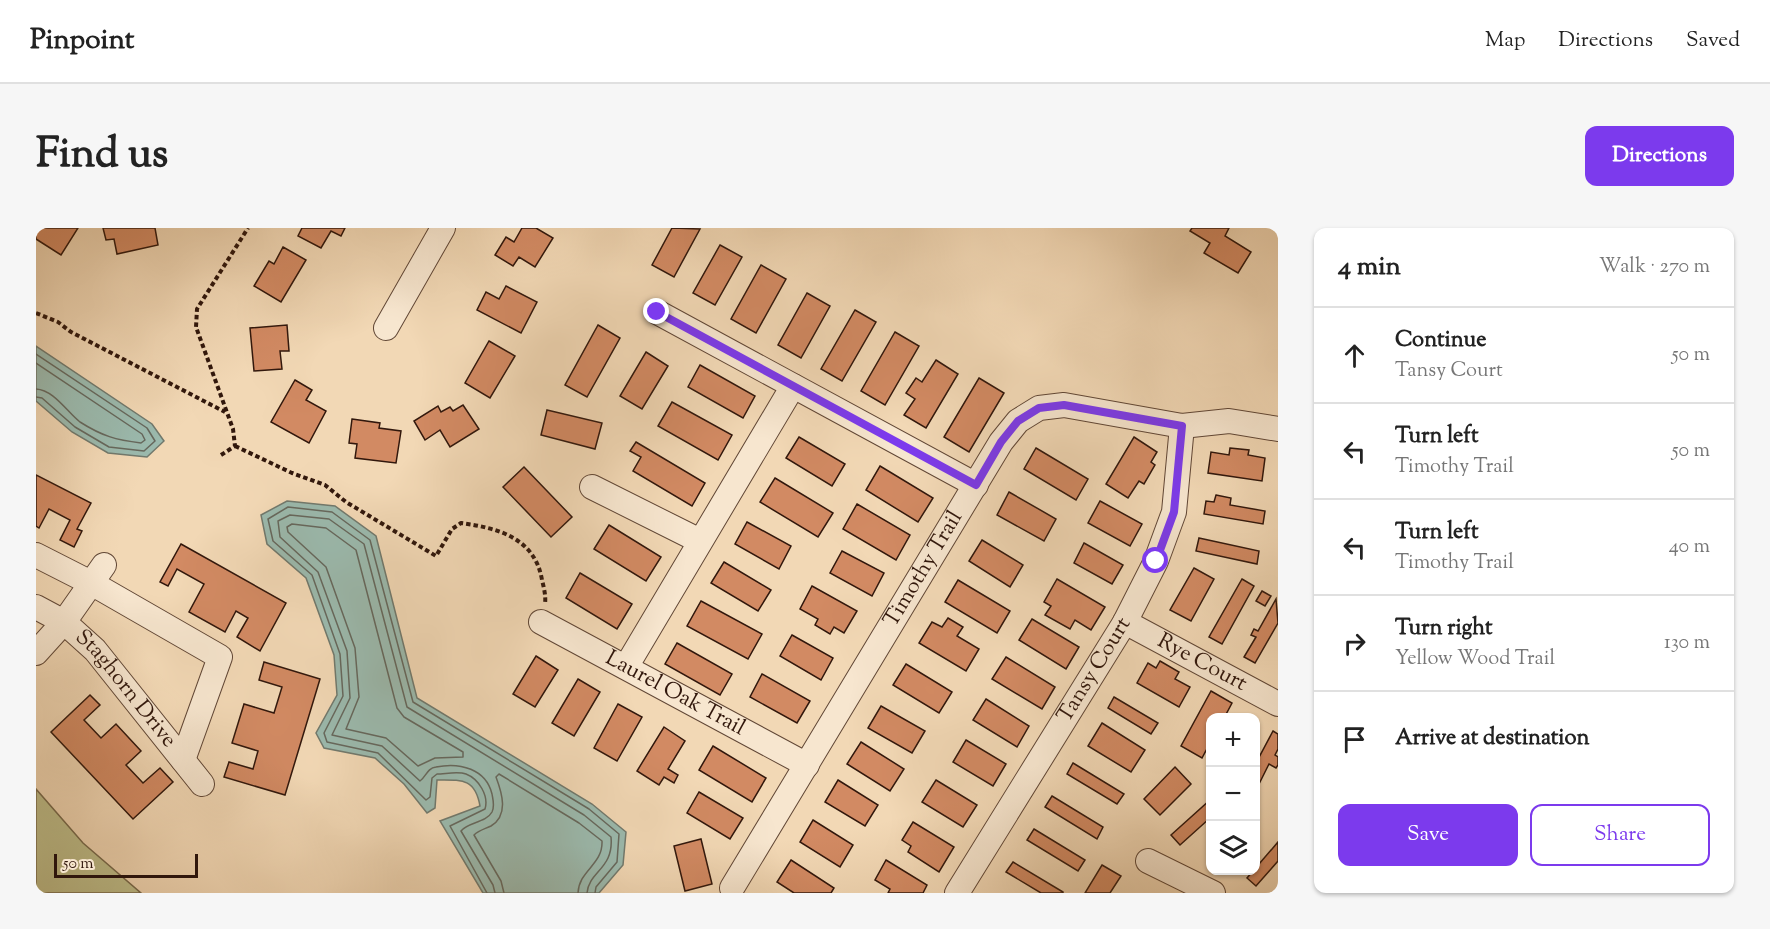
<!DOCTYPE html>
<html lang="en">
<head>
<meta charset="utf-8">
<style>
  :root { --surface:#fff; --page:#f6f6f6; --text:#222; --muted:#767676; --line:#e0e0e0; --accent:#7c3aed }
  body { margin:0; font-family:"Sorts Mill Goudy",serif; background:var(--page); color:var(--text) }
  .controls { position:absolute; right:18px; bottom:18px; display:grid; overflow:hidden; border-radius:12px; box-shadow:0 2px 4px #0004 }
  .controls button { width:54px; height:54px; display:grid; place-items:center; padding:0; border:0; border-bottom:2px solid var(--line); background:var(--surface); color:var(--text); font:30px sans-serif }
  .scale { position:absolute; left:18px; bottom:15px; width:144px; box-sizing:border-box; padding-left:6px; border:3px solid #31170c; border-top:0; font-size:16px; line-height:21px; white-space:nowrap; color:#31170c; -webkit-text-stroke:4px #f7e6cf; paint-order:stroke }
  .stop { position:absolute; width:18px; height:18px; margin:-14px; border:4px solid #7c3aed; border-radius:50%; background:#fff }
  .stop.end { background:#7c3aed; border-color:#fff; box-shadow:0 2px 6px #0008 }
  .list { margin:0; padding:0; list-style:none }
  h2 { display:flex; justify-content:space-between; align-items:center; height:78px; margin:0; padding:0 24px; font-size:26px }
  h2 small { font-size:20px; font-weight:400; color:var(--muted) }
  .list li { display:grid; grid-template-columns:39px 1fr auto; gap:18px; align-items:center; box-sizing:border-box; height:96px; padding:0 24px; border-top:2px solid var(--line) }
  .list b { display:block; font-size:22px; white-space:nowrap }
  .list p { margin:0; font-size:20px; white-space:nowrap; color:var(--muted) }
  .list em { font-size:20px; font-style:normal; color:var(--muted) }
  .actions { display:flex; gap:12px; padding:18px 24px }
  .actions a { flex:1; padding:14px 0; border:2px solid var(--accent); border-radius:12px; text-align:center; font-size:21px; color:var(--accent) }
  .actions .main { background:var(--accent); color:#fff }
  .icon { flex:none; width:33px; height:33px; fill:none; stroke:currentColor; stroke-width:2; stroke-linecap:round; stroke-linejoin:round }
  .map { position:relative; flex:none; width:1242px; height:665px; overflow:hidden; border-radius:12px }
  header { display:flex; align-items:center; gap:36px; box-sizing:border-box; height:84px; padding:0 30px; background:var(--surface); border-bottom:2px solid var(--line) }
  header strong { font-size:28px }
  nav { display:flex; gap:33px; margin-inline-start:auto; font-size:21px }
  .intro { display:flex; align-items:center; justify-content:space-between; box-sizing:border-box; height:144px; padding:0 36px }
  h1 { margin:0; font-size:42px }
  .button { padding:15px 27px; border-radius:12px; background:var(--accent); color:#fff; font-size:21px; font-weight:700 }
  main { display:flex; gap:36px; padding:0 36px }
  aside { flex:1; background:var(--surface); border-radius:12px; box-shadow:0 2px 4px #0004 }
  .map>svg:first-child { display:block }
  .green { fill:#bebe8b; stroke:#786a4c; stroke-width:1.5 }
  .water { fill:#9bbaae; stroke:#71796d; stroke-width:1.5 }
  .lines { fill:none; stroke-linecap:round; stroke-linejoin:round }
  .shore { stroke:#66685d; stroke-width:1.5 }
  .building { fill:#d28a63; stroke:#31170c; stroke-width:1.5 }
  .minor-casing { stroke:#614736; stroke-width:26 }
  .path { stroke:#31170c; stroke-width:4; stroke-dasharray:4.5 3; stroke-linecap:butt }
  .minor { stroke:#f7e6cf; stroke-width:24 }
  .route { stroke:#7c3aed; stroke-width:8 }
  .labels { text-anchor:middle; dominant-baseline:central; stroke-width:6; stroke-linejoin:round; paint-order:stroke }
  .street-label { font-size:22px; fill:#31170c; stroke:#f7e6cf }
</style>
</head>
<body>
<header>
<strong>Pinpoint</strong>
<nav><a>Map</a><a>Directions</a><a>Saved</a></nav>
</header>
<div class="intro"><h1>Find us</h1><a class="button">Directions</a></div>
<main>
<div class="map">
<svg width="1242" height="665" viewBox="0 0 1242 665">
  <rect width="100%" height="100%" fill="#f2d8b5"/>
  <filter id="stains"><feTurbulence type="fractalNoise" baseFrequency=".00333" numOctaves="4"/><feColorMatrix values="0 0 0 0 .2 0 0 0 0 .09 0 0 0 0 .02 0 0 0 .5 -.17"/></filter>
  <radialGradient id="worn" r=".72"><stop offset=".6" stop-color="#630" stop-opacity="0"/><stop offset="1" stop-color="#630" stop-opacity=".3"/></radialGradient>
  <path class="green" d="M0,561L47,615L105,665H0Z"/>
  <g class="water">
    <path d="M0,118L116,196L128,213L111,229L72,225L36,204L0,173Z"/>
    <path d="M251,273L299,278L340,308L381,470L556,576L590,604L587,637L563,665H447L404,593L444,578C439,550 426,552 401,552L399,580L391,585L368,556L339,530L288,520L280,505L301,467L298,427L270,350L231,316L225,287Z"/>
  </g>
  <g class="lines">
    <g class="shore">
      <path d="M0,126L111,200L119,213L108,223L73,219L39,199L6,170L0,169"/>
      <path d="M0,135L106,206L109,212L105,215C80,212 66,208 44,194C31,184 18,162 0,161"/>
      <path d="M256,296L290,300L320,322L361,480L368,489L427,524V529L399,530L382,538L350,510L310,501L323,469L319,420L290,339L252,304L251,299Z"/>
      <path d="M451,665L414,598L449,581C453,568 443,551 430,546C422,543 409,546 401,546L396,550L394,569L390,572L342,525L291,514L288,505L307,468L304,426L276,347L237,313L232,291L252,279L296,284L334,312L377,474L553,581L583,606L581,634L560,659L559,665"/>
      <path d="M459,665L457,657L425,603C432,594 450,595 456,584C459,578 457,572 456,566C450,541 424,534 400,539C391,540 390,549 384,553L346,518L296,507L314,470L311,423L282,344L244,309L242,293L254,287L293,291L328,316L371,479L548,587L575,609C578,641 553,643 551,665"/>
      <path d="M468,665L465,653L438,607C443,602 449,601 455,598C473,587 466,565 460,549L463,546L543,595L566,613C567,637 543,642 542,665"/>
    </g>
  </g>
  <g class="building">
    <path d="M0,0H42L25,27L0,11Z"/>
    <path d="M67,0H119L122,17L81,26L78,11L70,12Z"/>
    <path d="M266,0H309L305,8L295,3L285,20L262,8Z"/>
    <path d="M486,0H500L517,10L499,39L483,29L477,38L459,27L470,9L478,14Z"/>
    <path d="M636,0L664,1L638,49L616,37Z"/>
    <path d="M1156,0H1193L1189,8L1215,24L1202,45L1168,25L1174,15L1154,3Z"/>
    <path d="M684,17L706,29L679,77L657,65Z"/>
    <path d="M247,19L270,32L245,74L218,58L233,33L238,36Z"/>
    <path d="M725,37L750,51L720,105L695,91Z"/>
    <path d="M470,58L501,74L485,105L441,82L450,64L463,71Z"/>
    <path d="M771,65L794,78L765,130L742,117Z"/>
    <path d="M819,82L840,94L806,153L785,141Z"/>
    <path d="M251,97L253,123H244L246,141L218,143L214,100Z"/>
    <path d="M562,97L584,110L551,169L529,157Z"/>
    <path d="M859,104L883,118L849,177L825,163Z"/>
    <path d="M453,113L479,128L454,170L429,155Z"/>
    <path d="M610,124L632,138L606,181L584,168Z"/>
    <path d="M900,132L922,146L890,200L868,187L879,171L870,165L880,150L886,154Z"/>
    <path d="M664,137L719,168L707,190L652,159Z"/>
    <path d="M943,150L968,165L933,224L908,209Z"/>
    <path d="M259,152L276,162L270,172L290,183L273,215L235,194Z"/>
    <path d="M636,174L696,207L682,232L622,198Z"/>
    <path d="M427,177L443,201L414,219L404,202L389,212L378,193L402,178L405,184L414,179L417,183Z"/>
    <path d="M511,182L566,195L559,221L505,207Z"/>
    <path d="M316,191L344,195L343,200L365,203L360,235L319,230L321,216L313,215Z"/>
    <path d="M763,209L809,236L796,258L750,230Z"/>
    <path d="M1098,209L1121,224L1115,234L1119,237L1108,256L1103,253L1092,270L1070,256Z"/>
    <path d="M600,214L669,255L656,278L597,243L605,229L594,223Z"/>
    <path d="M1000,220L1052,251L1040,272L988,241Z"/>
    <path d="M1194,220L1213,222L1212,227L1229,230L1226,253L1172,245L1175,224L1193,227Z"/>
    <path d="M844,238L897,270L882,294L830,262Z"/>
    <path d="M488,239L536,289L515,309L467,259Z"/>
    <path d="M0,247L55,275L41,301L46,303L38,319L24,312L34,292L13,281L3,300L0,298Z"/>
    <path d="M739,250L797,285L782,309L724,274Z"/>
    <path d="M973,264L1020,291L1008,313L961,287Z"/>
    <path d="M1180,267L1195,270L1194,277L1229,283L1227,296L1168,286L1170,273L1178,274Z"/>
    <path d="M1064,273L1106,296L1094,318L1052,295Z"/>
    <path d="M821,276L874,307L860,332L807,301Z"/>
    <path d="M711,294L755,318L743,341L699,316Z"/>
    <path d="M573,297L625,329L610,353L558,321Z"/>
    <path d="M1163,310L1223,323L1221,336L1160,323Z"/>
    <path d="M946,312L987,337L974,359L933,333Z"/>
    <path d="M1048,315L1087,337L1076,356L1038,335Z"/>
    <path d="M145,316L250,375L224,423L201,409L212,390L200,383L189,404L153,384L168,356L141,341L132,358L124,354Z"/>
    <path d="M806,323L848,345L836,368L794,345Z"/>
    <path d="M688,334L735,362L722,383L675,355Z"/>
    <path d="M1158,340L1178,351L1155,393L1134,382Z"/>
    <path d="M544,345L596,376L581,401L530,370Z"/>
    <path d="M1021,351L1069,379L1055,402L1039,392L1034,401L1009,387L1015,378L1008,374Z"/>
    <path d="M1206,351L1218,358L1186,416L1173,409Z"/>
    <path d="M922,352L974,383L961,405L909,374Z"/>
    <path d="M776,358L821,383L808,405L798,399L794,406L779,397L782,391L764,381Z"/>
    <path d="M1226,363L1235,368L1229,378L1220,373Z"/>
    <path d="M1240,371L1242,395L1219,435L1208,429L1220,409L1215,407L1218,401L1222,403Z"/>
    <path d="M665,373L726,406L712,431L651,398Z"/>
    <path d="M912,390L927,399L921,408L943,421L930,443L883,415L896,394L906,399Z"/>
    <path d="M996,391L1043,419L1030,441L983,412Z"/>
    <path d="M756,407L797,430L785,452L744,428Z"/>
    <path d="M641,415L696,446L684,467L629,436Z"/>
    <path d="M500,428L522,442L499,479L477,466Z"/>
    <path d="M970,429L1019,459L1006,481L956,451Z"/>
    <path d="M1124,433L1143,444L1139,451L1154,459L1143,479L1101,455L1112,435L1120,440Z"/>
    <path d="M228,434L284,451L249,567L188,549L193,534L217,541L222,523L196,515L208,476L238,485L246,459L223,452Z"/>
    <path d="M870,436L916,464L903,485L857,457Z"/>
    <path d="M726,446L774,473L761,495L714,469Z"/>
    <path d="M542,451L564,464L538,508L516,495Z"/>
    <path d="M1175,463L1196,475L1188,490H1174V515L1166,530L1145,518Z"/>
    <path d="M54,467L64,477L48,492L65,510L80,496L105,523L90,537L107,555L124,540L137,554L97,591L15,504Z"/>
    <path d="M1078,469L1122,495L1115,506L1072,480Z"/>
    <path d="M950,471L993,498L981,519L937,492Z"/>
    <path d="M582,476L606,489L581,533L558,520Z"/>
    <path d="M845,478L889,503L876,525L832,500Z"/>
    <path d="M1066,495L1109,522L1095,544L1052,518Z"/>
    <path d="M628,499L649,513L632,541L642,547L638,555L628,549L623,557L601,543Z"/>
    <path d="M1237,503L1242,506V521L1239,527L1242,529V537L1240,540L1233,536L1220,562V535Z"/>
    <path d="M930,512L970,536L957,558L917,534Z"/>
    <path d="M825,514L868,541L854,563L811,536Z"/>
    <path d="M677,518L730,550L716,574L663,542Z"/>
    <path d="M1037,535L1088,566L1081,576L1031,546Z"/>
    <path d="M1139,539L1155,556L1124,587L1108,571Z"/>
    <path d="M802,552L842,577L829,598L789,574Z"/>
    <path d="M900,552L941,577L927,599L886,574Z"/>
    <path d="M663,564L707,590L694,611L651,585Z"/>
    <path d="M1016,568L1067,599L1061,611L1009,579Z"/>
    <path d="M1174,572V590L1144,617L1135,607Z"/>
    <path d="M777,592L817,617L804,639L764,614Z"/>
    <path d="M877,594L918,619L903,644L872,624L875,618L866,612Z"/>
    <path d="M998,601L1049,632L1042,643L991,612Z"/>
    <path d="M665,611L676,656L649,663L638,618Z"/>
    <path d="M1242,614V633L1220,658L1211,650Z"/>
    <path d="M755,632L798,660L795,665H758L741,654Z"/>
    <path d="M850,632L891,657L887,665H852L854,661L839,652Z"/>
    <path d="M977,634L1027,664V665H1005L970,644Z"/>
    <path d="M1066,637L1085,648L1074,665H1049Z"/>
  </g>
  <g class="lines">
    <defs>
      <g id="minor">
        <path d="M621,84L940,257"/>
        <path d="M350,100L407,0"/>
        <path d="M556,259L664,313"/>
        <path d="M0,327L57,356L184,429L147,532"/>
        <path id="s1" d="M0,379L28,394L59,422L166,556"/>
        <path id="s2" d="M505,394L771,537"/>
        <path id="s3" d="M1089,394L1242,476"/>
        <path d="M0,425L28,394L68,337"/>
        <path d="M590,439L757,158"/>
        <path d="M1112,633L1177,665"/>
        <path id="s4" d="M696,660L965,214L982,193L1003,180L1028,177L1146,198L1193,193L1242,201"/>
        <path id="s5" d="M921,665L1089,394L1120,333L1138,284L1146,198"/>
      </g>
    </defs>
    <use href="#minor" class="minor-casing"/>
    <g class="path">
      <path d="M0,85L22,94L35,104L189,184"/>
      <path d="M199,218L256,245L289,257L310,274L400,328L416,301L425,295C462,300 499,310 506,352C508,360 510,368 509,376"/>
      <path d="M185,227L199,218L197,201L160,99L161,81L212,0"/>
    </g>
    <use href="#minor" class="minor"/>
  </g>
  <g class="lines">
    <path class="route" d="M621,84L940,257L965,214L982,193L1003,180L1028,177L1146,198L1138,284L1120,333"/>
  </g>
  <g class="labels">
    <g class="street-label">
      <text stroke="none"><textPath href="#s4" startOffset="372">Timothy Trail</textPath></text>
      <text stroke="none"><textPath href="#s3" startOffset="87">Rye Court</textPath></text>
      <text stroke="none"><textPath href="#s5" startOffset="262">Tansy Court</textPath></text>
      <text stroke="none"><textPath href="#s1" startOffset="123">Staghorn Drive</textPath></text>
      <text stroke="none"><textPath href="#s2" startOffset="152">Laurel Oak Trail</textPath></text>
    </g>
  </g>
  <rect width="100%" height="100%" filter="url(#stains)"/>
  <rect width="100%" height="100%" fill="url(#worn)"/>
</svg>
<div class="controls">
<button>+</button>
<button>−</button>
<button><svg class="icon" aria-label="layers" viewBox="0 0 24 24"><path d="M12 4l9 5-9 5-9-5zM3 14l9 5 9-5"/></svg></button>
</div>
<div class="scale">50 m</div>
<div class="stop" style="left:1120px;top:333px"></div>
<div class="stop end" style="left:621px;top:84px"></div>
</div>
<aside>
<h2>4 min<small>Walk · 270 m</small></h2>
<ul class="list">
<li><svg class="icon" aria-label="ahead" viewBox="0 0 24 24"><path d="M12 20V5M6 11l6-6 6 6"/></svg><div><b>Continue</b><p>Tansy Court</p></div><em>50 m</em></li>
<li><svg class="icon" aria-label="left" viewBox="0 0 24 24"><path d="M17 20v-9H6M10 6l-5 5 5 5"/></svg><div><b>Turn left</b><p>Timothy Trail</p></div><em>50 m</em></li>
<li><svg class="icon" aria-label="left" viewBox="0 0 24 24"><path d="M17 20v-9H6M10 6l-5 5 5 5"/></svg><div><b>Turn left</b><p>Timothy Trail</p></div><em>40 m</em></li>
<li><svg class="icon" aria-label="right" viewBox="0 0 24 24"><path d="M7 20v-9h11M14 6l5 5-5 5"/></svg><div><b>Turn right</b><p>Yellow Wood Trail</p></div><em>130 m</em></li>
<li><svg class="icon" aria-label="arrive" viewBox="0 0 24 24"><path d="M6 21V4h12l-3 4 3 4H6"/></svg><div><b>Arrive at destination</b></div></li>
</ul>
<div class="actions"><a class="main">Save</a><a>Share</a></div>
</aside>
</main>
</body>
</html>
